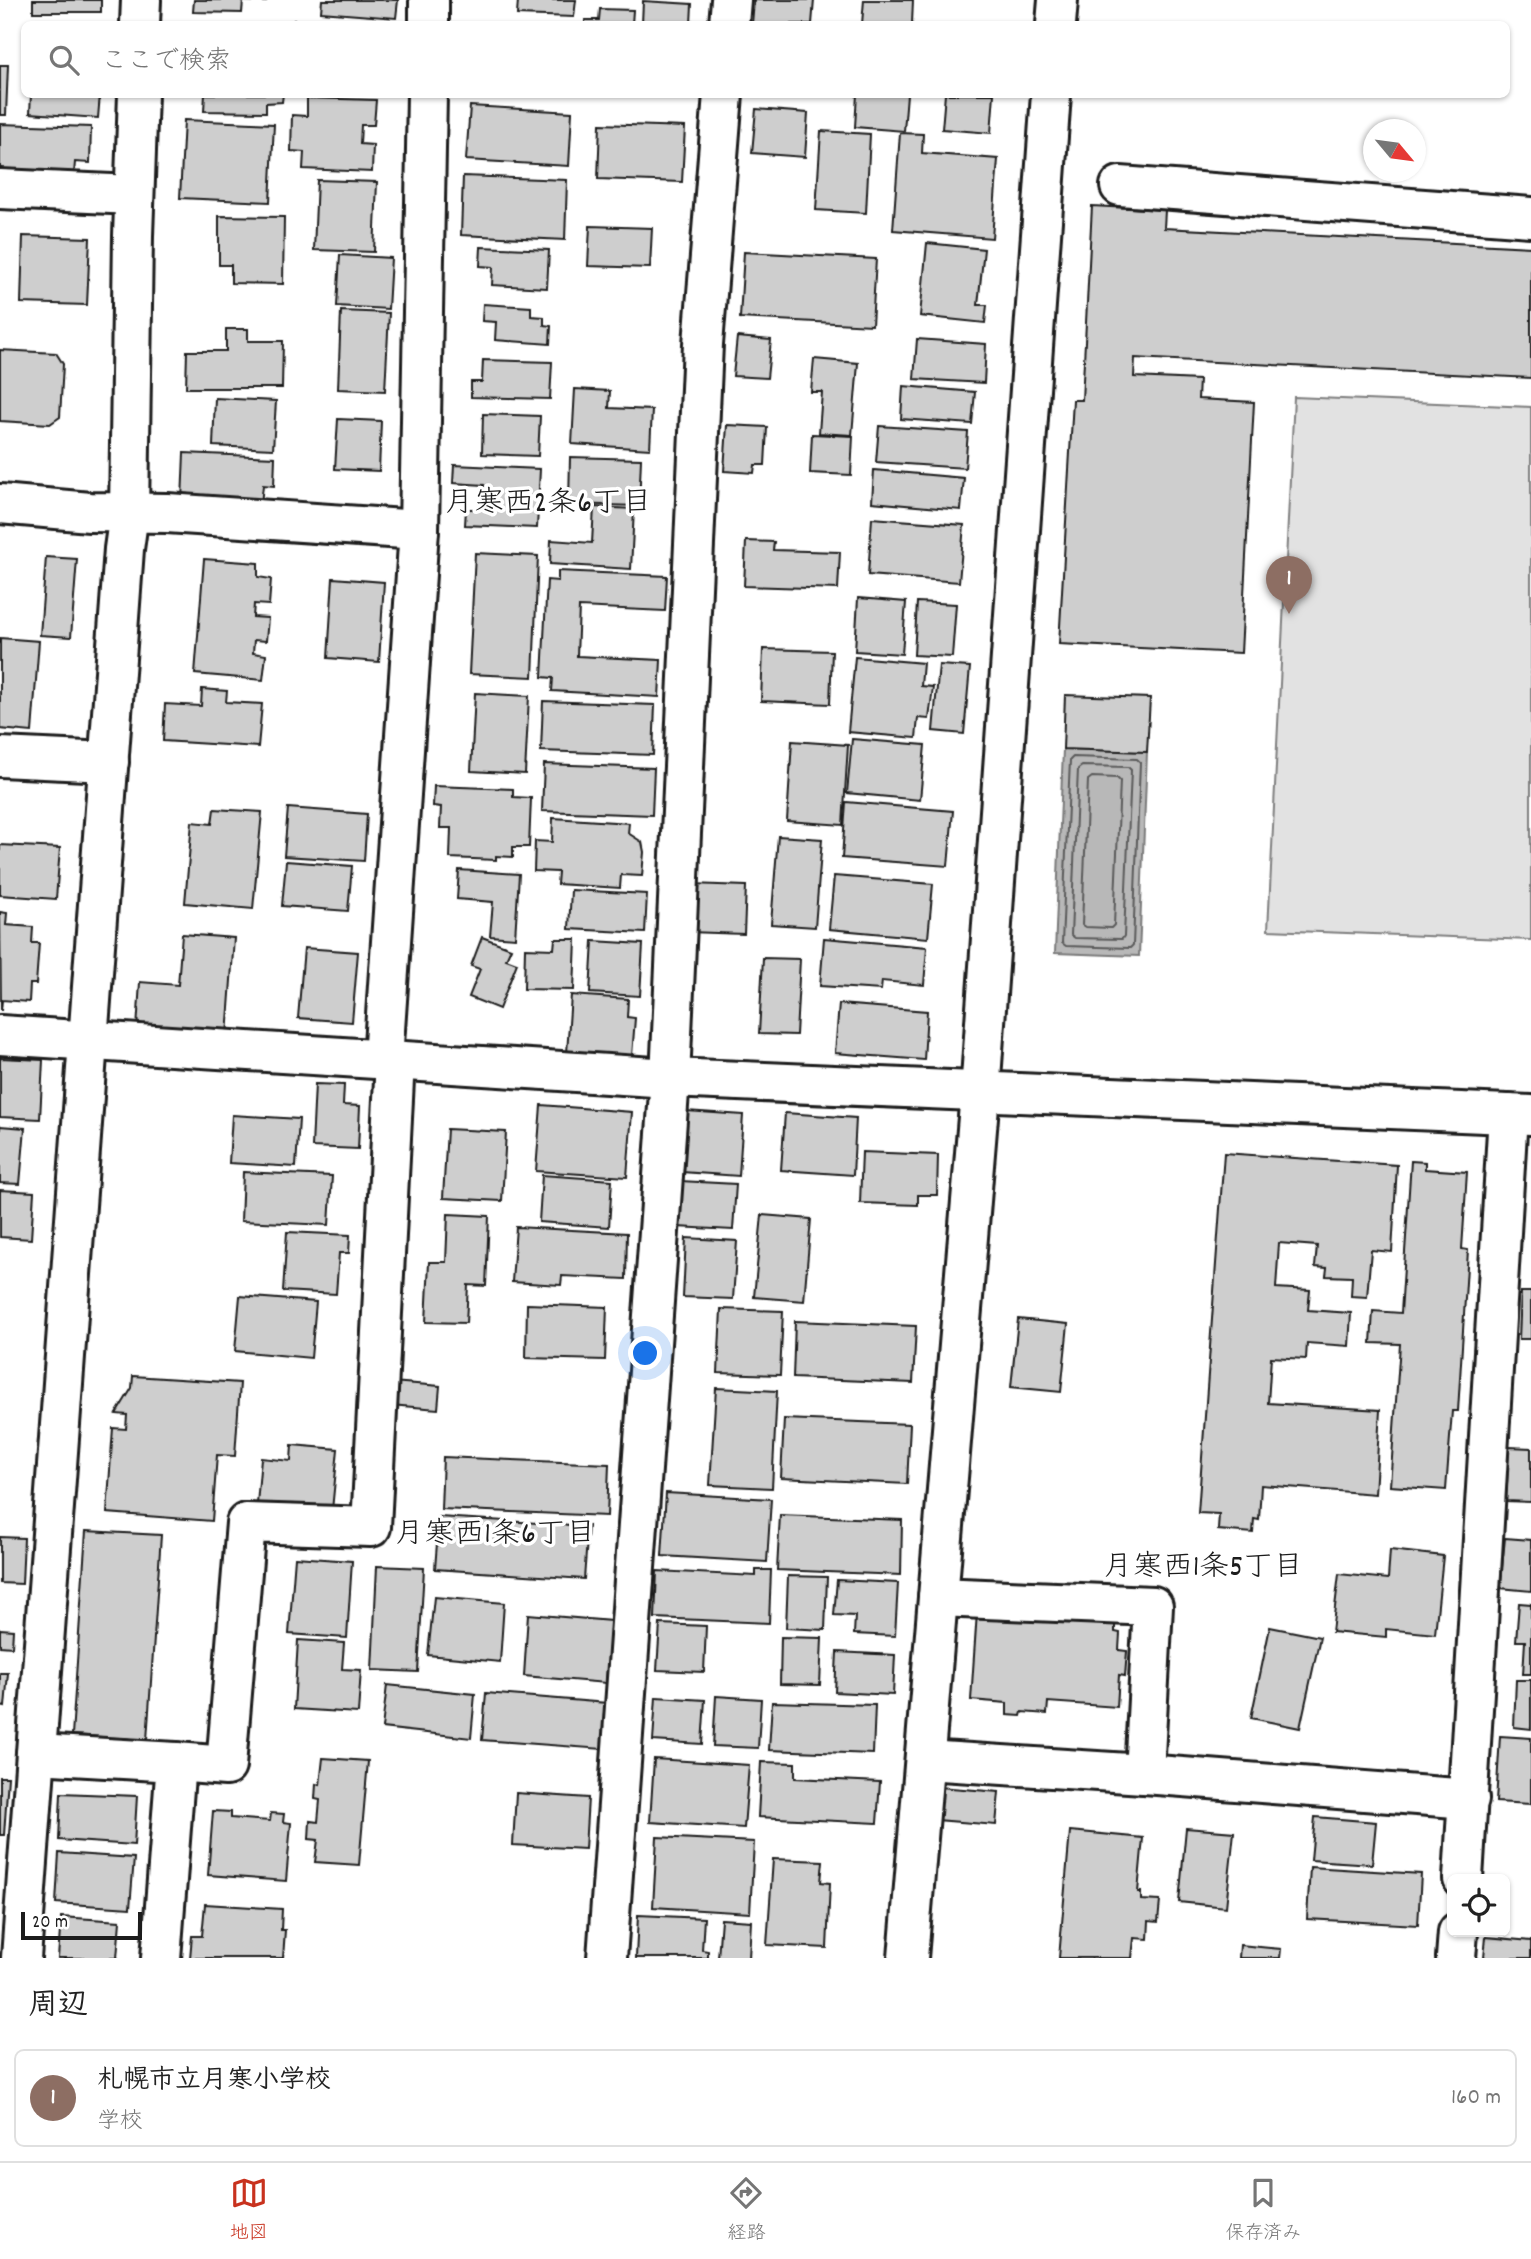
<!DOCTYPE html>
<html lang="ja">
<head>
<meta charset="utf-8">
<style>
  :root { --surface:#fff; --page:#f2f2f2; --text:#222; --muted:#767676; --line:#e0e0e0; --accent:#c8321e }
  body { margin:0; font-family:Dekko,"Klee One",sans-serif; background:var(--page); color:var(--text) }
  .controls { position:absolute; right:21px; bottom:21px; display:grid; overflow:hidden; border-radius:10px; box-shadow:0 2px 5px #0004 }
  .controls button { width:63px; height:63px; display:grid; place-items:center; padding:0; border:0; border-bottom:2px solid var(--line); background:var(--surface); color:var(--text); font:35px sans-serif }
  .compass { position:absolute; left:1363px; top:119px; width:63px; height:63px; border-radius:50%; background:var(--surface); box-shadow:0 2px 5px #0004; rotate:119deg }
  .scale { position:absolute; left:21px; bottom:18px; width:121px; box-sizing:border-box; padding-left:7px; border:4px solid #1c1c1c; border-top:0; font-size:19px; line-height:24px; white-space:nowrap; color:#1c1c1c; -webkit-text-stroke:5px #fff; paint-order:stroke }
  .you { position:absolute; left:646px; top:1354px; width:24px; height:24px; margin:-18px; border:5px solid #fff; border-radius:50%; background:#1a73e8; box-shadow:0 0 0 10px #1a73e833 }
  .badge { display:grid; place-items:center; width:46px; height:46px; border-radius:50%; background:var(--accent); color:#fff; font-size:23px; font-weight:700 }
  .pin { position:absolute; translate:-50% -58px; filter:drop-shadow(0 2px 4px #0008) }
  .pin::after { content:''; position:absolute; top:37px; width:24px; height:21px; background:inherit; clip-path:polygon(0 0,100% 0,50% 100%) }
  .list { margin:0; padding:0; list-style:none }
  h2 { display:flex; justify-content:space-between; align-items:center; height:91px; margin:0; padding:0 28px; font-size:30px }
  h2 small { font-size:23px; font-weight:400; color:var(--muted) }
  .list li { display:grid; grid-template-columns:46px 1fr auto; gap:21px; align-items:center; box-sizing:border-box; height:98px; margin:0 14px 14px; padding:0 14px; border:2px solid var(--line); border-radius:10px }
  .list b { display:block; font-size:26px; white-space:nowrap }
  .list p { margin:0; font-size:23px; white-space:nowrap; color:var(--muted) }
  .list em { font-size:23px; font-style:normal; color:var(--muted) }
  .icon { flex:none; width:38px; height:38px; fill:none; stroke:currentColor; stroke-width:2; stroke-linecap:round; stroke-linejoin:round }
  .map { position:relative; flex:none; width:1531px; height:1958px; overflow:hidden }
  .search { position:absolute; background:var(--surface); box-shadow:0 2px 5px #0004; left:21px; right:21px; top:21px; height:77px; display:flex; align-items:center; gap:18px; box-sizing:border-box; padding:0 24px; border-radius:10px; color:var(--muted); font-size:26px }
  .sheet { height:203px; background:var(--surface) }
  nav { display:flex; justify-content:space-around; align-items:center; box-sizing:border-box; height:98px; border-top:2px solid var(--line); background:var(--surface); font-size:19px; color:var(--muted) }
  nav a { display:grid; justify-items:center; gap:4px }
  nav .on { color:var(--accent) }
  .map>svg:first-child { display:block }
  .green { fill:#e2e2e2; stroke:#7f7f7f; stroke-width:2 }
  .water { fill:#b8b8b8; stroke:#7a7a7a; stroke-width:2 }
  .lines { fill:none; stroke-linecap:round; stroke-linejoin:round }
  .shore { stroke:#5a5a5a; stroke-width:2 }
  .building { fill:#cecece; stroke:#1c1c1c; stroke-width:2 }
  .minor-casing { stroke:#1c1c1c; stroke-width:44 }
  .minor { stroke:#fff; stroke-width:38 }
  .labels { text-anchor:middle; dominant-baseline:central; stroke-width:7; stroke-linejoin:round; paint-order:stroke }
  .neighbourhood-label { font-size:30px; fill:#1c1c1c; stroke:#fff }
</style>
</head>
<body>
<div class="map">
<svg width="1531" height="1958" viewBox="0 0 1531 1958">
  <rect width="100%" height="100%" fill="#fff"/>
  <filter id="ink" filterUnits="userSpaceOnUse"><feTurbulence type="fractalNoise" baseFrequency=".0143" numOctaves="2"/><feDisplacementMap in="SourceGraphic" scale="14" xChannelSelector="R" yChannelSelector="G"/><feConvolveMatrix kernelMatrix="1 2 1 2 8 2 1 2 1" color-interpolation-filters="sRGB"/></filter>
  <g filter="url(#ink)">
    <path class="green" d="M1294,397L1531,407V940L1268,930Z"/>
    <path class="water" d="M1063,749L1147,752L1139,956L1055,953Z"/>
    <g class="lines">
      <g class="shore">
        <path d="M1073,757L1137,759L1140,762L1133,945L1130,948L1066,946L1062,943L1070,760Z"/>
        <path d="M1082,766L1128,767L1131,770L1124,936L1122,939L1075,938L1071,935L1078,769Z"/>
        <path d="M1092,777L1117,778L1120,781L1114,925L1111,928L1085,927L1082,925L1088,780Z"/>
      </g>
    </g>
    <g class="building">
      <rect x="33" y="0" width="68" height="12"/>
      <path d="M194,0H266V2L243,1L242,13L193,12Z"/>
      <path d="M322,0H398L396,18L321,12Z"/>
      <path d="M518,0H576L574,17L517,15Z"/>
      <path d="M754,0H814L812,24H752Z"/>
      <path d="M864,0H913L912,24H862Z"/>
      <path d="M643,1L692,4L691,24H642Z"/>
      <path d="M600,9L633,10L632,24H585V20H599Z"/>
      <path d="M294,20L388,24H294Z"/>
      <path d="M0,65H8L6,115H0Z"/>
      <path d="M31,94H100L98,118L30,113Z"/>
      <path d="M205,94H283L282,102L266,103V112L204,111Z"/>
      <path d="M857,94H907L904,131L855,127Z"/>
      <path d="M945,94H994L991,133L942,129Z"/>
      <path d="M307,98L376,100L374,125H361L360,144L373,145L372,172L303,169L304,152L291,151L292,115L307,116Z"/>
      <path d="M470,106L572,112L569,166L466,160Z"/>
      <path d="M756,109L808,113L805,157L752,153Z"/>
      <path d="M184,120L274,124L270,202L180,198Z"/>
      <path d="M0,124L91,127L90,163L75,162L74,174L0,172Z"/>
      <path d="M600,124L685,127L682,182L598,179Z"/>
      <path d="M821,131L870,134L866,213L816,210Z"/>
      <path d="M900,133L923,134L922,153L998,159L992,238L893,230Z"/>
      <path d="M463,176L567,180L565,240L461,235Z"/>
      <path d="M317,180L377,182L374,252L314,250Z"/>
      <path d="M1092,206L1165,210L1164,228L1531,247V378L1135,358L1134,377L1199,380L1198,399L1254,402L1241,653L1059,644L1073,400H1082Z"/>
      <path d="M219,216L284,217L283,284L231,283V265H219Z"/>
      <path d="M590,226L652,228L650,268L588,266Z"/>
      <path d="M23,236L90,238L87,305L21,303Z"/>
      <path d="M927,243L984,249L978,305H987L985,323L920,316Z"/>
      <path d="M481,247L549,250L547,288L492,285L493,267L480,266Z"/>
      <path d="M744,252L876,259L872,325L740,318Z"/>
      <path d="M340,255L391,258L388,309L337,306Z"/>
      <path d="M483,304L531,307V316L544,317V325L551,326L550,344L495,340L496,322L482,321Z"/>
      <path d="M341,311L389,313L385,391L338,389Z"/>
      <path d="M226,329H248V341H283L282,388H186L187,351H226Z"/>
      <path d="M737,337L771,340L767,378L733,376Z"/>
      <path d="M917,339L986,344L984,383L914,379Z"/>
      <path d="M0,350L56,353L63,364L60,417L50,424L0,421Z"/>
      <path d="M814,359L858,363L852,435L819,433L822,392H811Z"/>
      <path d="M483,360L552,362L550,399L471,397V382H482Z"/>
      <path d="M903,386L975,392L972,424L901,419Z"/>
      <path d="M575,389L610,391L609,408L652,410L650,449L572,444Z"/>
      <path d="M215,398L276,401L273,449L213,446Z"/>
      <path d="M483,414L540,416L538,456L482,454Z"/>
      <path d="M338,419L381,421L379,471L335,469Z"/>
      <path d="M727,425L767,427L765,465H755L754,473L724,471Z"/>
      <path d="M879,426L968,432L965,468L876,462Z"/>
      <path d="M812,434L853,436L851,475L810,473Z"/>
      <path d="M184,453L275,457L274,486L263,485L261,504L182,501Z"/>
      <path d="M570,457L641,459L639,506L569,504Z"/>
      <path d="M454,465L540,469L537,528L465,525L466,509H482L484,485L453,483Z"/>
      <path d="M874,470L964,478L961,510L872,502Z"/>
      <path d="M594,507L634,509L631,569L550,564L551,540L592,543Z"/>
      <path d="M872,518L964,525L959,582L868,575Z"/>
      <path d="M746,541L774,542L773,550L840,552L838,589L744,586Z"/>
      <path d="M475,553L538,556L533,677L469,674Z"/>
      <path d="M46,557L77,559L71,637L40,635Z"/>
      <path d="M204,559L258,563V577L271,579L269,605L254,604L253,617L268,618L266,641L254,640L253,653L266,655L263,680L195,674Z"/>
      <path d="M558,571L667,576L665,611L579,607L577,656L661,660L659,697L552,691L553,678L542,677L547,580L558,581Z"/>
      <path d="M333,578L384,582L379,662L328,658Z"/>
      <path d="M858,598L906,602L902,654L855,651Z"/>
      <path d="M917,602L956,604L952,657L914,655Z"/>
      <path d="M0,638L39,641L32,732L0,729Z"/>
      <path d="M763,649L832,651L830,704L761,701Z"/>
      <path d="M855,657L923,663L921,686L933,687L929,719L918,718L916,738L848,732Z"/>
      <path d="M939,665L970,667L964,734L933,731Z"/>
      <path d="M202,689L227,691L226,702L262,704L258,747L163,741L165,704L201,706Z"/>
      <path d="M475,693L529,696L525,774L471,771Z"/>
      <path d="M1065,695L1150,698L1147,752L1063,749Z"/>
      <path d="M543,701L655,705L653,755L541,751Z"/>
      <path d="M852,739L925,745L920,800L847,793Z"/>
      <path d="M792,741L848,745L843,825L787,821Z"/>
      <path d="M544,764L654,768L652,815L542,811Z"/>
      <path d="M434,786L513,789V797L531,798L529,847H513V857L496,856V860L450,858L451,828H440L441,807L433,806Z"/>
      <path d="M846,802L953,811L948,866L842,858Z"/>
      <path d="M288,808L367,814L364,861L284,856Z"/>
      <path d="M214,809L262,812L253,909L185,903L192,822L212,824Z"/>
      <path d="M553,818L629,823L628,833L642,842L644,852L642,876L621,875L620,888L557,884L558,872L534,871L535,841L552,842Z"/>
      <path d="M778,836L822,839L815,927L771,924Z"/>
      <path d="M0,845L60,848L56,899L0,895Z"/>
      <path d="M286,861L352,866L348,911L282,906Z"/>
      <path d="M459,870L519,874L515,938L490,936L493,902L457,899Z"/>
      <path d="M834,876L933,884L928,938L829,929Z"/>
      <path d="M691,884L746,886L744,934L689,932Z"/>
      <path d="M571,890L647,894L645,933L569,929Z"/>
      <path d="M0,912L7,913L6,925L33,927L32,943H39L36,984H30L29,1002L2,1000L1,1011Z"/>
      <path d="M182,934L234,938L227,1036L137,1029L140,982L178,985Z"/>
      <path d="M482,937L511,948L506,959L517,963L499,1009L469,997L480,969L471,966Z"/>
      <path d="M824,938L927,947L924,985L882,981L881,990L820,986Z"/>
      <path d="M555,939H576L574,990L524,989L525,948L554,949Z"/>
      <path d="M593,941L643,944L640,996L590,993Z"/>
      <path d="M304,948L358,952L352,1022L298,1018Z"/>
      <path d="M763,958L800,959L796,1035L759,1034Z"/>
      <path d="M571,995L628,999L627,1017L635,1018L632,1056L567,1053Z"/>
      <path d="M839,1004L927,1011L924,1060L835,1053Z"/>
      <path d="M0,1058L43,1060L40,1119L0,1117Z"/>
      <path d="M315,1084L344,1085L343,1105L360,1106L358,1149L312,1147Z"/>
      <path d="M541,1105L632,1112L627,1177L536,1171Z"/>
      <path d="M686,1111L743,1115L739,1176L682,1172Z"/>
      <path d="M785,1113L856,1118L853,1175L781,1170Z"/>
      <path d="M232,1115L299,1119L296,1167L229,1163Z"/>
      <path d="M0,1126L25,1128L20,1184L0,1183Z"/>
      <path d="M447,1129L506,1132L502,1201L443,1198Z"/>
      <path d="M862,1152L938,1155L937,1195H918V1205L860,1203Z"/>
      <path d="M1224,1153L1397,1165L1392,1252L1371,1250L1367,1297L1351,1296L1352,1277L1326,1276L1327,1268L1315,1267L1317,1246L1279,1243L1276,1288L1310,1290L1308,1310L1351,1313L1349,1346L1307,1343L1306,1359L1271,1357L1268,1403L1380,1410L1375,1494L1261,1485L1259,1520L1254,1519L1253,1533L1218,1530L1219,1514L1198,1513Z"/>
      <path d="M1411,1161L1425,1162V1169L1467,1172L1462,1249L1468,1250L1458,1411H1452L1446,1490L1390,1486L1400,1344L1371,1343L1373,1311L1401,1313Z"/>
      <path d="M243,1172L332,1176L329,1225L241,1221Z"/>
      <path d="M542,1175L612,1180L609,1227L539,1222Z"/>
      <path d="M680,1181L736,1184L733,1230L677,1227Z"/>
      <path d="M0,1190L34,1192L31,1239L0,1237Z"/>
      <path d="M448,1214L489,1216L486,1286L468,1285L466,1323L426,1322L429,1262H446Z"/>
      <path d="M762,1215L811,1219L804,1301L754,1297Z"/>
      <path d="M516,1227L627,1233L626,1279L562,1276L561,1285L512,1282Z"/>
      <path d="M287,1232L350,1235L349,1253H339L336,1294L283,1291Z"/>
      <path d="M686,1238L737,1241L733,1299L683,1297Z"/>
      <path d="M1521,1292H1531V1339H1519Z"/>
      <path d="M240,1296L316,1302L311,1358L235,1351Z"/>
      <path d="M527,1304L607,1307L605,1360L526,1358Z"/>
      <path d="M721,1309L783,1311L780,1375L718,1373Z"/>
      <path d="M1018,1319L1068,1324L1061,1392L1011,1387Z"/>
      <path d="M795,1321L916,1326L913,1383L793,1378Z"/>
      <path d="M133,1376L240,1383L235,1456L217,1455L212,1521L107,1513L113,1428L126,1429L127,1415L116,1414L132,1388Z"/>
      <path d="M392,1382L440,1386L438,1409L390,1405Z"/>
      <path d="M716,1388L777,1391L772,1488L710,1485Z"/>
      <path d="M784,1419L910,1424L907,1484L781,1478Z"/>
      <path d="M292,1445L338,1449L332,1510L257,1504L261,1458L291,1461Z"/>
      <path d="M1509,1447L1531,1448V1502L1506,1501Z"/>
      <path d="M443,1457L609,1464L607,1516L441,1509Z"/>
      <path d="M666,1493L771,1499L767,1562L662,1556Z"/>
      <path d="M780,1515L902,1520L901,1575L777,1570Z"/>
      <path d="M439,1517L588,1526L584,1579L435,1569Z"/>
      <path d="M86,1531L161,1535L147,1740L72,1735Z"/>
      <path d="M0,1537L24,1538L22,1584L0,1583Z"/>
      <path d="M1505,1538L1531,1540V1591L1500,1588Z"/>
      <path d="M1390,1550L1443,1556L1435,1634L1386,1629V1637L1332,1632L1339,1574L1388,1579Z"/>
      <path d="M295,1557L352,1561L347,1638L289,1634Z"/>
      <path d="M377,1566L424,1568L418,1672L372,1670Z"/>
      <path d="M756,1570H771L769,1623L655,1618L657,1571L756,1576Z"/>
      <path d="M788,1576L827,1577L825,1630L786,1628Z"/>
      <path d="M837,1580L898,1583L895,1636L854,1634L855,1616L834,1615Z"/>
      <path d="M434,1597L504,1603L500,1662L428,1655Z"/>
      <path d="M1519,1603L1531,1604V1674H1523L1525,1641H1516Z"/>
      <path d="M977,1612L1086,1619L1085,1623L1115,1625V1632L1120,1633L1119,1650L1127,1651L1125,1676L1119,1675L1117,1707L1048,1702L1047,1714L1022,1712L1021,1716L1007,1715V1703L971,1700Z"/>
      <path d="M528,1614L611,1621L606,1683L524,1676Z"/>
      <path d="M660,1624L706,1626L704,1672L657,1670Z"/>
      <path d="M1270,1627L1320,1637L1300,1728L1251,1718Z"/>
      <path d="M0,1629L13,1630L12,1647L0,1646Z"/>
      <path d="M781,1637L822,1638L820,1685L780,1684Z"/>
      <path d="M298,1640L344,1643L342,1669L361,1670L358,1713L294,1709Z"/>
      <path d="M837,1652L895,1655L893,1695L835,1692Z"/>
      <path d="M0,1673H8L5,1707L0,1706Z"/>
      <path d="M1516,1680H1531V1729L1514,1727Z"/>
      <path d="M387,1685L475,1694L471,1738L382,1728Z"/>
      <path d="M486,1693L607,1703L603,1749L482,1740Z"/>
      <path d="M716,1696L761,1699L758,1748L713,1746Z"/>
      <path d="M656,1697L705,1700L702,1744L653,1741Z"/>
      <path d="M772,1702L875,1705L873,1754L769,1750Z"/>
      <path d="M1500,1736L1531,1738V1804L1496,1802Z"/>
      <path d="M323,1758L368,1761L359,1865L315,1862L318,1840L309,1839L310,1821L318,1822L320,1800L315,1799L316,1784L320,1785Z"/>
      <path d="M654,1759L749,1765L744,1828L650,1822Z"/>
      <path d="M761,1762L795,1763V1778L880,1782L877,1823L758,1817Z"/>
      <path d="M0,1777H8L4,1835H0Z"/>
      <path d="M939,1787L999,1792L996,1825L937,1820Z"/>
      <path d="M61,1793L137,1796L134,1845L59,1840Z"/>
      <path d="M516,1793L588,1798L585,1849L513,1845Z"/>
      <path d="M213,1811L231,1812V1818L270,1821L271,1813L284,1814L283,1822L291,1823L286,1881L208,1875Z"/>
      <path d="M1315,1817L1376,1822L1372,1864L1311,1860Z"/>
      <path d="M1186,1828L1234,1832L1226,1907L1179,1902Z"/>
      <path d="M1070,1831L1143,1838L1138,1892H1141V1900L1160,1901L1158,1922L1149,1921L1148,1939L1134,1938L1132,1958H1059Z"/>
      <path d="M657,1837L754,1842L750,1913L653,1907Z"/>
      <path d="M59,1853L134,1858L130,1908L56,1903Z"/>
      <path d="M773,1859L823,1861L821,1882L830,1883L827,1948L767,1945Z"/>
      <path d="M1310,1867L1421,1874L1418,1925L1307,1919Z"/>
      <path d="M205,1904L282,1909L281,1930H285L283,1958H190L192,1936H202Z"/>
      <path d="M638,1915L704,1918L702,1950L708,1951V1958H636Z"/>
      <path d="M61,1917L120,1921L117,1958H58Z"/>
      <path d="M721,1919L751,1921L749,1958H718Z"/>
      <path d="M1486,1937L1531,1941V1958H1484Z"/>
      <path d="M1240,1945L1281,1949L1280,1958H1239Z"/>
    </g>
    <g class="lines">
      <defs>
        <g id="minor">
          <path d="M140,24L141,0"/>
          <path d="M429,24V0"/>
          <path d="M729,24L731,0"/>
          <path d="M1056,24L1058,0"/>
          <path d="M1120,186L1531,217"/>
          <path d="M0,189L134,195"/>
          <path d="M0,504L90,512L167,513L419,530"/>
          <path d="M0,757L109,762"/>
          <path d="M0,1035L670,1078L1531,1115"/>
          <path d="M383,1059L419,530L427,94"/>
          <path d="M938,1597L1153,1606L1144,1774"/>
          <path d="M36,1754L176,1762L161,1958"/>
          <path d="M925,1760L1144,1774L1469,1799"/>
          <path d="M176,1762L226,1766L246,1523L371,1527L395,1060"/>
          <path d="M1463,1879L1508,1114"/>
          <path d="M21,1958L124,549L129,513L133,236L138,94"/>
          <path d="M607,1958L670,1078L703,344L723,94"/>
          <path d="M908,1958L980,1093L1051,94"/>
          <path d="M1456,1958L1458,1932"/>
        </g>
      </defs>
      <use href="#minor" class="minor-casing"/>
      <use href="#minor" class="minor"/>
    </g>
  </g>
  <g class="labels">
    <g class="neighbourhood-label">
      <text x="548" y="505">月寒西2条6丁目</text>
      <text x="495" y="1536">月寒西1条6丁目</text>
      <text x="1203" y="1569">月寒西1条5丁目</text>
    </g>
  </g>
</svg>
<div class="controls">
<button><svg class="icon" aria-label="locate" viewBox="0 0 24 24"><circle cx="12" cy="12" r="6"/><path d="M12 2v4M12 18v4M2 12h4M18 12h4"/></svg></button>
</div>
<svg class="compass" viewBox="-18 -18 36 36"><path d="M0-13l5 13h-10z" fill="#e53935"/><path d="M0 13l5-13h-10z" fill="#767676"/></svg>
<div class="scale">20 m</div>
<div class="you"></div>
<div class="pin badge" style="left:1289px;top:614px;background:#8d6e63">1</div>
<div class="search"><svg class="icon" aria-label="search" viewBox="0 0 24 24"><circle cx="10" cy="10" r="6"/><path d="M15 15l6 6"/></svg>ここで検索</div>
</div>
<section class="sheet">
<h2>周辺<small></small></h2>
<ul class="list">
<li><span class="badge" style="background:#8d6e63">1</span><div><b>札幌市立月寒小学校</b><p>学校</p></div><em>160 m</em></li>
</ul>
</section>
<nav>
<a class="on"><svg class="icon" aria-label="map" viewBox="0 0 24 24"><path d="M3 6l6-2 6 2 6-2v14l-6 2-6-2-6 2zM9 4v14M15 6v14"/></svg>地図</a>
<a><svg class="icon" aria-label="directions" viewBox="0 0 24 24"><path d="M12 3l9 9-9 9-9-9zM9 14v-3h6M13 9l2 2-2 2"/></svg>経路</a>
<a><svg class="icon" aria-label="saved" viewBox="0 0 24 24"><path d="M7 4h10v16l-5-4-5 4z"/></svg>保存済み</a>
</nav>
</body>
</html>
